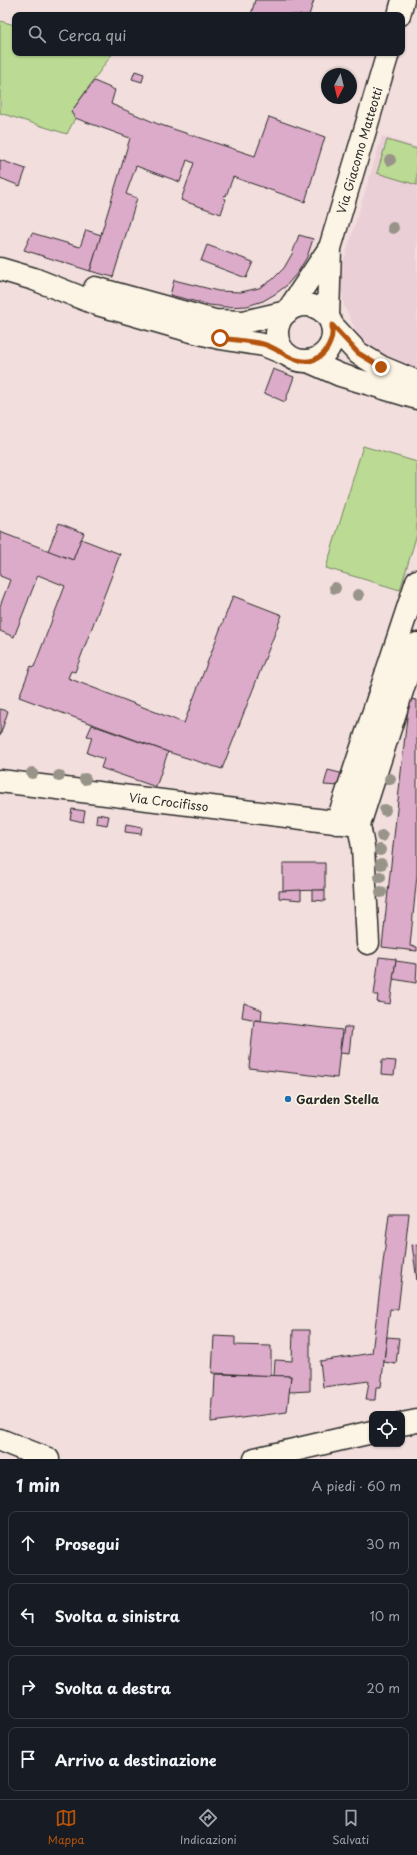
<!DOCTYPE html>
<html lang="it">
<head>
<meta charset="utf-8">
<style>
  :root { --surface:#171b24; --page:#20242c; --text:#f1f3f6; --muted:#9ea1a6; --line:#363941; --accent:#b45309 }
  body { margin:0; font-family:"Playpen Sans",sans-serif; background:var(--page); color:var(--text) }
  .controls { position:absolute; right:12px; bottom:12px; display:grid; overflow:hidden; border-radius:8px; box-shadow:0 1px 3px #0004 }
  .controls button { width:36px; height:36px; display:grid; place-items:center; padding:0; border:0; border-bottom:1px solid var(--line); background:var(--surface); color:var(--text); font:20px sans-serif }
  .compass { position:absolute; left:321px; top:68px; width:36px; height:36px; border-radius:50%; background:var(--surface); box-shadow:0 1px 3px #0004; rotate:187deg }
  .stop { position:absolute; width:12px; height:12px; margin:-9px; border:3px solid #b45309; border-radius:50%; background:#fff }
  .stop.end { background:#b45309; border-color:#fff; box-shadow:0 1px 4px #0008 }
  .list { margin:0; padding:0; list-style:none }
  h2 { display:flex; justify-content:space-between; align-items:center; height:52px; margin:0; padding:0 16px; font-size:17px }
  h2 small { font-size:13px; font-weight:400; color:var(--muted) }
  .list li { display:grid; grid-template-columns:26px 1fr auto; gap:12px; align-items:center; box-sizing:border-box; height:64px; margin:0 8px 8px; padding:0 8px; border:1px solid var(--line); border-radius:8px }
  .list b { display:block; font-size:15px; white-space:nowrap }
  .list em { font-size:13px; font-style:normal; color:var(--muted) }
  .icon { flex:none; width:22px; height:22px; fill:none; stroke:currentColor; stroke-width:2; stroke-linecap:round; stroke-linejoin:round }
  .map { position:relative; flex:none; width:417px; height:1459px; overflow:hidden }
  .search { position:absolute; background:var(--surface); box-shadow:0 1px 3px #0004; left:12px; right:12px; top:12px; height:44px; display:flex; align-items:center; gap:10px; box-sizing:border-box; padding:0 14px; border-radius:8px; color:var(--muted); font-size:15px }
  .sheet { height:340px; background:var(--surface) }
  nav { display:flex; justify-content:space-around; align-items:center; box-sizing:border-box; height:56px; border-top:1px solid var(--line); background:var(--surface); font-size:11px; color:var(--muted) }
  nav a { display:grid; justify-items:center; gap:2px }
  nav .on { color:var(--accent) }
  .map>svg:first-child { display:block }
  .built { fill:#ebcfd7 }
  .green { fill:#bbdb94; stroke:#738360 }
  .building { fill:#dcabc9; stroke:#2b2b2b }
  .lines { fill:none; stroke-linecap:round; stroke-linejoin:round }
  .minor-casing { stroke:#2b2b2b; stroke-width:25 }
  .major-casing { stroke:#2b2b2b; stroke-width:25 }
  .minor { stroke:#fcf5e5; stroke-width:22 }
  .major { stroke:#fcf5e5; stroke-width:22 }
  .tree { fill:#989489 }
  .route { stroke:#b45309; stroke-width:5 }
  .poi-dot { fill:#1f6fb2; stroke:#fcf5e5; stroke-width:1.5 }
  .labels { text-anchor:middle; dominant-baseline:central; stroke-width:3; stroke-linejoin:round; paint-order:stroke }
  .street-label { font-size:12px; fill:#2b2b2b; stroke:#fcf5e5 }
  .poi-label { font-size:12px; font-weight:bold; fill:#2b2b2b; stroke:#fcf5e5; text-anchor:start }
</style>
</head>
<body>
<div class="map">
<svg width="417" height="1459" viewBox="0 0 417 1459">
  <rect width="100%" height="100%" fill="#f2dfdd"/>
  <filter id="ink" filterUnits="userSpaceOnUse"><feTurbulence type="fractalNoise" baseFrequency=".025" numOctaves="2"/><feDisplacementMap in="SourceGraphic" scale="8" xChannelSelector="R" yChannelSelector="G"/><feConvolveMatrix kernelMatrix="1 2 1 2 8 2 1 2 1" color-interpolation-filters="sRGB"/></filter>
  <g filter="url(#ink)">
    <path class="built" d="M382,136L417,147V369L382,354L369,345L357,333L344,306L341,289L343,263Z"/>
    <g class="green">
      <path d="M0,21L15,25V53L112,54L71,112L75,118L67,134L0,113Z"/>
      <path d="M387,140L417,149V185L377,173Z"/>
      <path d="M363,446L417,462V534L400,590L326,568Z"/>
    </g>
    <g class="building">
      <path d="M255,0H314L309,15H251Z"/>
      <path d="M135,71L144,74L142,82L132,79Z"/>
      <path d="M94,81L115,90L111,104L158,124L255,156L269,117L325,137L305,202L233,177L226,196L225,195L223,198L226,199L221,214L181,200L194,163L187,160L180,182L136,166L126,194L137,198L113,277L90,271L130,138L75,118L71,112Z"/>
      <path d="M0,160L26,169L20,186L0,178Z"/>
      <path d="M86,230L101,235L90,271L24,250L32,233L80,247Z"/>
      <path d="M299,235L313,239L307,257L298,272L286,286L275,294L263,301L247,306L226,307L209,305L170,295L174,280L218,291L241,292L259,288L272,280L284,268L292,254Z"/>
      <path d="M207,245L253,262L246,278L201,261Z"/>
      <path d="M273,369L294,377L285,402L264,393Z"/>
      <path d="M59,523L84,533L73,560L48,551Z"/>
      <path d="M0,532L73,560L81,539L120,554L75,672L71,671L68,678L184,723L233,596L282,615L222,769L168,752L19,697L31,666L34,667L65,586L38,575L14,637L0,631V606L10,580L0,576Z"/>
      <path d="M409,699L417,700V875L410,946L417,947V951L382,947Z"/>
      <path d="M0,709L8,711L0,736Z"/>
      <path d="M92,725L168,752L156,787L101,768L104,759L87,753L92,737L87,736Z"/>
      <path d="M328,770L344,774L340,786L324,785Z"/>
      <path d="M72,809L85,811L83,822L70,819Z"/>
      <path d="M97,814L109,816L107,825L96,823Z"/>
      <path d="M126,824L142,827L141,834L125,832Z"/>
      <path d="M283,863H325V890L283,891Z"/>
      <path d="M301,890V900L279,898V891Z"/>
      <path d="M312,890H325V901L312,900Z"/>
      <path d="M379,957L396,959L390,1004L377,1002L378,995H374Z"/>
      <path d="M396,961L417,964L416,983L393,979Z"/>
      <path d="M244,1003L262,1010L261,1021L242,1017Z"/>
      <path d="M254,1020L342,1030L337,1078L249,1068Z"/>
      <path d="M344,1027H352L349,1054L340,1053Z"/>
      <path d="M382,1060L396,1061L394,1075L381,1074Z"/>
      <path d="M389,1214H409L398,1310L390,1309L381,1387H376L375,1400H366L369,1381L323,1387L320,1361L372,1353Z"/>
      <path d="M417,1244V1280L412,1245Z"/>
      <path d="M293,1330H310V1391L289,1392L291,1376H274L275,1360L292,1361Z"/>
      <path d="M214,1336L235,1337V1345L271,1346V1376L212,1373Z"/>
      <path d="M387,1337L399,1338L396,1364L384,1362Z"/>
      <path d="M215,1374L291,1376L287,1412L211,1422L212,1398L214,1397Z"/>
    </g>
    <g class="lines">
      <defs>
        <g id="minor">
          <path d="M399,15L403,0"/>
          <path d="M287,312L329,249"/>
          <path id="s1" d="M328,317L330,248L388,53"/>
          <path id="s2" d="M0,781L359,825"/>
          <path d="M337,823L417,581"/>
          <path d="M368,943L363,847L359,825L417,644"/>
          <path d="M402,1424L417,1421"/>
          <path d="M0,1440L48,1459"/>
          <path d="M255,1459L372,1432"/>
        </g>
        <g id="major">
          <path d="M0,269L34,279L97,304L184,329L220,338L264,345L286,354"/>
          <path d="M95,288L215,321L244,322L287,312"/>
          <circle cx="305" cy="333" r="28"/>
          <path d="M332,325L358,353L381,367L417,382"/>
          <path d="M308,361L340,375L417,398"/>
        </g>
      </defs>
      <use href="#minor" class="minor-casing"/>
      <use href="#major" class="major-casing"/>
      <use href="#minor" class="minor"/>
      <use href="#major" class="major"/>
    </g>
    <g class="tree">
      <circle cx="390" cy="160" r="6"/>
      <circle cx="393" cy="228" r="6"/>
      <circle cx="335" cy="588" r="6"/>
      <circle cx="358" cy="595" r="6"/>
      <circle cx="32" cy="773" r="6"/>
      <circle cx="59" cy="776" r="6"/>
      <circle cx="85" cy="779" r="6"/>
      <circle cx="390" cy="779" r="6"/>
      <circle cx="385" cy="810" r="6"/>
      <circle cx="382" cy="836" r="6"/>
      <circle cx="380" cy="850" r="6"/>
      <circle cx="381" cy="864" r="6"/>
      <circle cx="380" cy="877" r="6"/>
      <circle cx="381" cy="892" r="6"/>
    </g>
  </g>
  <g class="lines" filter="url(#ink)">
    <path class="route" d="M220,338C234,340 249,341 263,344C275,347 286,357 297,360C321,366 334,346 332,325L358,353L381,367"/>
  </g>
  <circle class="poi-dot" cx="288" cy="1099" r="4"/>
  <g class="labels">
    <g class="street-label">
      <text stroke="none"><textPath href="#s1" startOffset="171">Via Giacomo Matteotti</textPath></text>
      <text stroke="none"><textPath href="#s2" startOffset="170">Via Crocifisso</textPath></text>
    </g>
    <g class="poi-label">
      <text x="296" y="1099">Garden Stella</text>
    </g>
  </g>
</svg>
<div class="controls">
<button><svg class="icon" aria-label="locate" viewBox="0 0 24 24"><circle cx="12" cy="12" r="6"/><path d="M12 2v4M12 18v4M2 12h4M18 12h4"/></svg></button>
</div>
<svg class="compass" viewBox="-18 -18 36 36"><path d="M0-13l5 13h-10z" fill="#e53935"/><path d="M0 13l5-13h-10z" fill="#9ea1a6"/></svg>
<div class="stop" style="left:220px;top:338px"></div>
<div class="stop end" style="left:381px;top:367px"></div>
<div class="search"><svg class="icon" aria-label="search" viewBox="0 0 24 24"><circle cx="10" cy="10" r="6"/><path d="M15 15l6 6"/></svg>Cerca qui</div>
</div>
<section class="sheet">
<h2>1 min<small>A piedi · 60 m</small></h2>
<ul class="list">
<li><svg class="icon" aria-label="ahead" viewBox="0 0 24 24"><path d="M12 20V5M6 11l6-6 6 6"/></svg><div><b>Prosegui</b></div><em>30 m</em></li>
<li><svg class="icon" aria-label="left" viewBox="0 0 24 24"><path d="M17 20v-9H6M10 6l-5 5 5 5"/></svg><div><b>Svolta a sinistra</b></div><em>10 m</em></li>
<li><svg class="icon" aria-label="right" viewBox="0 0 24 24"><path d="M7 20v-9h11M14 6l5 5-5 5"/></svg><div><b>Svolta a destra</b></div><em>20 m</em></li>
<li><svg class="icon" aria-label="arrive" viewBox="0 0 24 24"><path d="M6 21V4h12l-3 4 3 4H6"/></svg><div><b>Arrivo a destinazione</b></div></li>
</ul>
</section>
<nav>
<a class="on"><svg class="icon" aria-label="map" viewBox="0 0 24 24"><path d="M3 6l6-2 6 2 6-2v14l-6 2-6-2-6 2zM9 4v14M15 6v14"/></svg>Mappa</a>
<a><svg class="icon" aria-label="directions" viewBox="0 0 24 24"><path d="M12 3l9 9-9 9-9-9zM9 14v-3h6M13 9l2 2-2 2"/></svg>Indicazioni</a>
<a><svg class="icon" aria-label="saved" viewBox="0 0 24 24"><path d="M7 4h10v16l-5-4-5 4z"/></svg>Salvati</a>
</nav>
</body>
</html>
